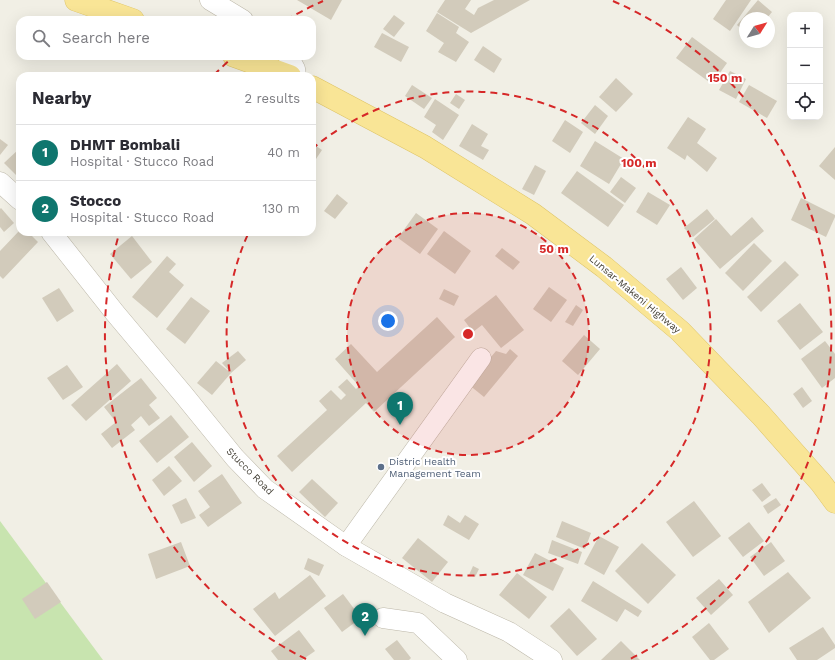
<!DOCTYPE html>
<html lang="en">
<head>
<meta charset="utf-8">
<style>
  :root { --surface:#fff; --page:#f7f7f7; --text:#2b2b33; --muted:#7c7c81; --line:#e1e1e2; --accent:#0f766e }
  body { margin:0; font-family:"Work Sans",sans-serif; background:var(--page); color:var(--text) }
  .controls { position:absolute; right:12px; top:12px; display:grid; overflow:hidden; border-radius:8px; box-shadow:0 4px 16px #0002 }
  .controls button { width:36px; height:36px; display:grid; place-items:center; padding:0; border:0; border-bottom:1px solid var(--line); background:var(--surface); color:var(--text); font:20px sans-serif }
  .compass { position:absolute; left:739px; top:12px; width:36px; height:36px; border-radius:50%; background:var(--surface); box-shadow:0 4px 16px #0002; rotate:53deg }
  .you { position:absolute; left:388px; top:321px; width:14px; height:14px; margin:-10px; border:3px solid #fff; border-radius:50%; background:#1a73e8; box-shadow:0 0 0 6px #1a73e833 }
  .badge { display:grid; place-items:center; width:26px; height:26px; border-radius:50%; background:var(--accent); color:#fff; font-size:13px; font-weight:700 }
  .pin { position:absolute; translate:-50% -33px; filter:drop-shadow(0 1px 2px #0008) }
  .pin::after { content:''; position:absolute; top:21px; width:14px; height:12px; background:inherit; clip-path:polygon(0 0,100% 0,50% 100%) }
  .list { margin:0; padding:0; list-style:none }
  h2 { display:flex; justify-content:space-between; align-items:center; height:52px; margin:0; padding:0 16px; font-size:17px }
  h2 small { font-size:13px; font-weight:400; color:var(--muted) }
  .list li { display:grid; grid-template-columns:26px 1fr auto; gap:12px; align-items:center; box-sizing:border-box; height:56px; padding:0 16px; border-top:1px solid var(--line) }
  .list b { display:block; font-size:15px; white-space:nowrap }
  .list p { margin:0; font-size:13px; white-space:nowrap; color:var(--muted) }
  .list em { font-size:13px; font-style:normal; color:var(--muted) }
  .icon { flex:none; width:22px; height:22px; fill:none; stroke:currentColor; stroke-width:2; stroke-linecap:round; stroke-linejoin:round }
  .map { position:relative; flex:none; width:835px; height:660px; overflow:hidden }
  .search { position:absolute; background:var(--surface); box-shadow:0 4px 16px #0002; left:16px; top:16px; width:300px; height:44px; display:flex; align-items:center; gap:10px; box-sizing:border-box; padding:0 14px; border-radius:12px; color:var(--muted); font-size:15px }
  .panel { position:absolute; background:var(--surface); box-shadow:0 4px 16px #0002; left:16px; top:72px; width:300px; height:164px; border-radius:12px }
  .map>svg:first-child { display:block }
  .green { fill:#c8e4af }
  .building { fill:#d2cbbb }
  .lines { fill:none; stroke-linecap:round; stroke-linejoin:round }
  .minor-casing { stroke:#bcb7a8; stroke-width:21 }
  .major-casing { stroke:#dec467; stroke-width:23 }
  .minor { stroke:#fff; stroke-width:20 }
  .major { stroke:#f9e596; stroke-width:22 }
  .ring { fill:none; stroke:#d62828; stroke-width:2; stroke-dasharray:7 5 }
  .service-dot { fill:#5c6f8a; stroke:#fff; stroke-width:1.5 }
  .labels { text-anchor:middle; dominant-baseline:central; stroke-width:4; stroke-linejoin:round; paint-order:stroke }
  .street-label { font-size:10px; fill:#433f35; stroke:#fff }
  .service-label { font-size:10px; fill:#4e5e75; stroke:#fff; text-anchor:start }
  .centre { fill:#d62828; stroke:#fff; stroke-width:2 }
  .ring-label { font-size:12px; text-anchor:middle; font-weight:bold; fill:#d62828; stroke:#fff; stroke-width:4; stroke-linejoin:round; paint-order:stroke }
</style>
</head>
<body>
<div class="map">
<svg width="835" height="660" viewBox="0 0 835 660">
  <rect width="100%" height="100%" fill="#f1efe5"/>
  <path class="green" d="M0,521L103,660H0Z"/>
  <g class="building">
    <path d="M297,0H342L331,20Z"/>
    <path d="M445,0H471L465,9L474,15L478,8L494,0H530L471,33L437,12Z"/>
    <path d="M726,0H751L730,31L713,19Z"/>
    <path d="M758,0L772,12L767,18H745V32L737,25Z"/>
    <path d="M437,13L459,27L456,33L469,42L456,62L438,52L444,43L426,31Z"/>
    <path d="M394,15L405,23L394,37L383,29Z"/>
    <path d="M382,33L409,47L401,62L374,47Z"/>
    <path d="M692,37L727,63L712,84L676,58Z"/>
    <path d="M483,46L502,59L494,73L474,60Z"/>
    <path d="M730,71L746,79L736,99L719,90Z"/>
    <path d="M616,78L633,94L616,112L599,97Z"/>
    <path d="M412,85L432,98L424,109L405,96Z"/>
    <path d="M749,85L777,101L767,118L739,102Z"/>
    <path d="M456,94L465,100L459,109L450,103Z"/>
    <path d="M435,99L459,115L443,140L432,132L436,125L424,117Z"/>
    <path d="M595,105L608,116L595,134L581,123Z"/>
    <path d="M688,117L706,129L697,143L717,158L707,172L687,155L685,160L667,148Z"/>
    <path d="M565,120L583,132L570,153L552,141Z"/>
    <path d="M472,124L488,134L481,146L489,150L483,160L459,146Z"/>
    <path d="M0,139L8,145L0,155Z"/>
    <path d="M595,141L624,159L609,184L580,166Z"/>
    <path d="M312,143L322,150L312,165Z"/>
    <path d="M835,147V180L819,166Z"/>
    <path d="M20,148V179L4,163Z"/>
    <path d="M535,165L546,171L534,195L522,189Z"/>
    <path d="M577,171L624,205L608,227L561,193Z"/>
    <path d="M621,177L636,188L625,203L610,192Z"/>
    <path d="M648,192L670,205L657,225L636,212Z"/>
    <path d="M337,194L348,203L335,219L324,211Z"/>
    <path d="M801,198L835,215V217L826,237L791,220Z"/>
    <path d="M1,208L14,223L4,232L0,227V209Z"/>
    <path d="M707,209L715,219L693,237L684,228Z"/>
    <path d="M416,213L438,229L420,254L398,238Z"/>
    <path d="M752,217L764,231L720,269L694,239L716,219L731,236Z"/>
    <path d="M20,230V232H28L38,242L3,279L0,276V251Z"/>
    <path d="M444,231L471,251L455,274L427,254Z"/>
    <path d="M132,236L152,262L131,279L110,254Z"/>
    <path d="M754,243L772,261L743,291L725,273Z"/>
    <path d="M502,248L520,262L513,270L495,256Z"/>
    <path d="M167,256L176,264L169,272L184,285L157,318L132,297Z"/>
    <path d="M785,261L799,275L761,312L747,297Z"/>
    <path d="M681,267L697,288L683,300L666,279Z"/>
    <path d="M549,287L567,300L551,322L533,309Z"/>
    <path d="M59,288L74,311L57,322L42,298Z"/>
    <path d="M444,289L459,296L454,306L439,299Z"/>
    <path d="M496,295L524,330L501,348L482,325L473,332L464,320Z"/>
    <path d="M191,297L210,311L185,344L166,329Z"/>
    <path d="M800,303L823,332L800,350L777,321Z"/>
    <path d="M576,305L583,310L573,326L565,322Z"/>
    <path d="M437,317L455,337L374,412L366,403L292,472L277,456L327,410L319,401L331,390L341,400L346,395L338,387L347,379L356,389L359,386L335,359L351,344L377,372Z"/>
    <path d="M584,335L600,349L578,375L562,361Z"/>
    <path d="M825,341L835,354V378L822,388L801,359Z"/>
    <path d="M510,349L518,356L484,397L468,384L496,351L506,354Z"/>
    <path d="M238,351L246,360L231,373L222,363Z"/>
    <path d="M216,361L231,373L212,395L197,383Z"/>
    <path d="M117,364L131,381L86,421L71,405Z"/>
    <path d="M67,365L83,387L63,400L47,378Z"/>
    <path d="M141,378L157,398L149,405L160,418L149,426L141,416L131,425L135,430L112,448L101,434L116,422L104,407Z"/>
    <path d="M802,387L812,401L803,408L793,394Z"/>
    <path d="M171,415L189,437L157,463L139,441Z"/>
    <path d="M192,442L212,466L194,482L174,457Z"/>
    <path d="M169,466L182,481L164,496L152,480Z"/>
    <path d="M222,474L242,503L208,527L199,515L210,507L198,491Z"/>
    <path d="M312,479L338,503L325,517L299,492Z"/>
    <path d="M762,483L771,495L762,502L752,490Z"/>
    <path d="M186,498L196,518L181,524L172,505Z"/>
    <path d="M776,498L781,505L768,514L763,506Z"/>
    <path d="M694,501L721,536L693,557L666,522Z"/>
    <path d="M448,515L460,523L465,515L479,524L469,540L443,525Z"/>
    <path d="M562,521L591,533L585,549L556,537Z"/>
    <path d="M749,522L764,541L743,557L728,538Z"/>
    <path d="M599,536L619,547L604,575L584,564Z"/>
    <path d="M418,538L448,562L432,582L402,558Z"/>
    <path d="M552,540L582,552L578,564L548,553Z"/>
    <path d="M181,542L190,566L156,579L148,554Z"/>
    <path d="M771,542L785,561L764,576L750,557Z"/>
    <path d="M642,543L676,575L648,604L615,571Z"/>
    <path d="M535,553L564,568L553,591L523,575Z"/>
    <path d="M308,558L324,565L319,576L304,569Z"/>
    <path d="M473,566L479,569L475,577L469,575Z"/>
    <path d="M788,572L811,598L769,633L748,602Z"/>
    <path d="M517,573L547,597L529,619L499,595Z"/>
    <path d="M310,575L326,596L275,636L253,609L275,592L279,599Z"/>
    <path d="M719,579L733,595L711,615L696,598Z"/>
    <path d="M593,581L642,611L638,617L625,609L617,622L581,601Z"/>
    <path d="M47,582L61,602L35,619L22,599Z"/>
    <path d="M343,594L361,618L342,632L324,608Z"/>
    <path d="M569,608L597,639L577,656L550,626Z"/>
    <path d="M709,623L729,649L714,660H710L692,637Z"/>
    <path d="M823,627L835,645V648L817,660H797L789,648Z"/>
    <path d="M299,630L315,651L302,660H278L271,651Z"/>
    <path d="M397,640L411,658L409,660H394L385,649Z"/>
    <path d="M621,641L640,660H601Z"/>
  </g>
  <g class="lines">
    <defs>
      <g id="minor">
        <path d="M210,0L243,20"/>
        <path d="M288,56L295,69L296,76"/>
        <path d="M0,182L20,200"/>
        <path d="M51,232L115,313L183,394L235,458L265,489L346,546L445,603L509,632L552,660"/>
        <path d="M346,546L481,358"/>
        <path d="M383,618L418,623L457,660"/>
      </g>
      <g id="major">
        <path d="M76,0L133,20"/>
        <path d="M234,56L290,76"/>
        <path d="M312,87L425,147L533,214L604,267L680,331L761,415L821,483L835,502"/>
      </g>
    </defs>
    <use href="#minor" class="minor-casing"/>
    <use href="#major" class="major-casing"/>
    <use href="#minor" class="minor"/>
    <use href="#major" class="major"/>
  </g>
  <circle cx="468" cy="334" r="121" fill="#d62828" fill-opacity=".12"/>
  <g class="ring">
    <circle cx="468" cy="334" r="121"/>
    <path d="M312 149A242 242 0 1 1 248 234"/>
    <path d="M306 659A363 363 0 0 1 119 234M214 75A363 363 0 0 1 232 58M286 20A363 363 0 0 1 323 1M613 1A363 363 0 0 1 630 659"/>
  </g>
  <circle class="service-dot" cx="381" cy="467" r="4"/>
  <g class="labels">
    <g class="street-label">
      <text transform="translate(635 294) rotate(40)">Lunsar-Makeni Highway</text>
      <text transform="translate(250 471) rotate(45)">Stucco Road</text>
    </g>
    <g class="service-label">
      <text x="389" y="461">Distric Health<tspan x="389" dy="12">Management Team</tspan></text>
    </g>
  </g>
  <circle cx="468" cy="334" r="6" class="centre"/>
  <g class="ring-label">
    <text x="725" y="82">150 m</text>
    <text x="639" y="167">100 m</text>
    <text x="554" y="253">50 m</text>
  </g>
</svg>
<div class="controls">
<button>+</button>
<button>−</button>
<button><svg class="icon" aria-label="locate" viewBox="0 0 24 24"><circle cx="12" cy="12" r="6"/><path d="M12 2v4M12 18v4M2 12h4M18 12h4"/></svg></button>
</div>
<svg class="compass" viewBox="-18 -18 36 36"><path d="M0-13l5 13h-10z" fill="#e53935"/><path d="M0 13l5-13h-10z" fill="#7c7c81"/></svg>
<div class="you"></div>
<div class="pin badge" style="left:400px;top:425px">1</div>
<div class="pin badge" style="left:365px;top:636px">2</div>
<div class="search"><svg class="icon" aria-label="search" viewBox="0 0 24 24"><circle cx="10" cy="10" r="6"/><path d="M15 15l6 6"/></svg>Search here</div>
<section class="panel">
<h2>Nearby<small>2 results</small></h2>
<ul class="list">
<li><span class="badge">1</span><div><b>DHMT Bombali</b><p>Hospital · Stucco Road</p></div><em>40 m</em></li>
<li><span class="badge">2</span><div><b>Stocco</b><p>Hospital · Stucco Road</p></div><em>130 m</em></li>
</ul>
</section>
</div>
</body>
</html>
